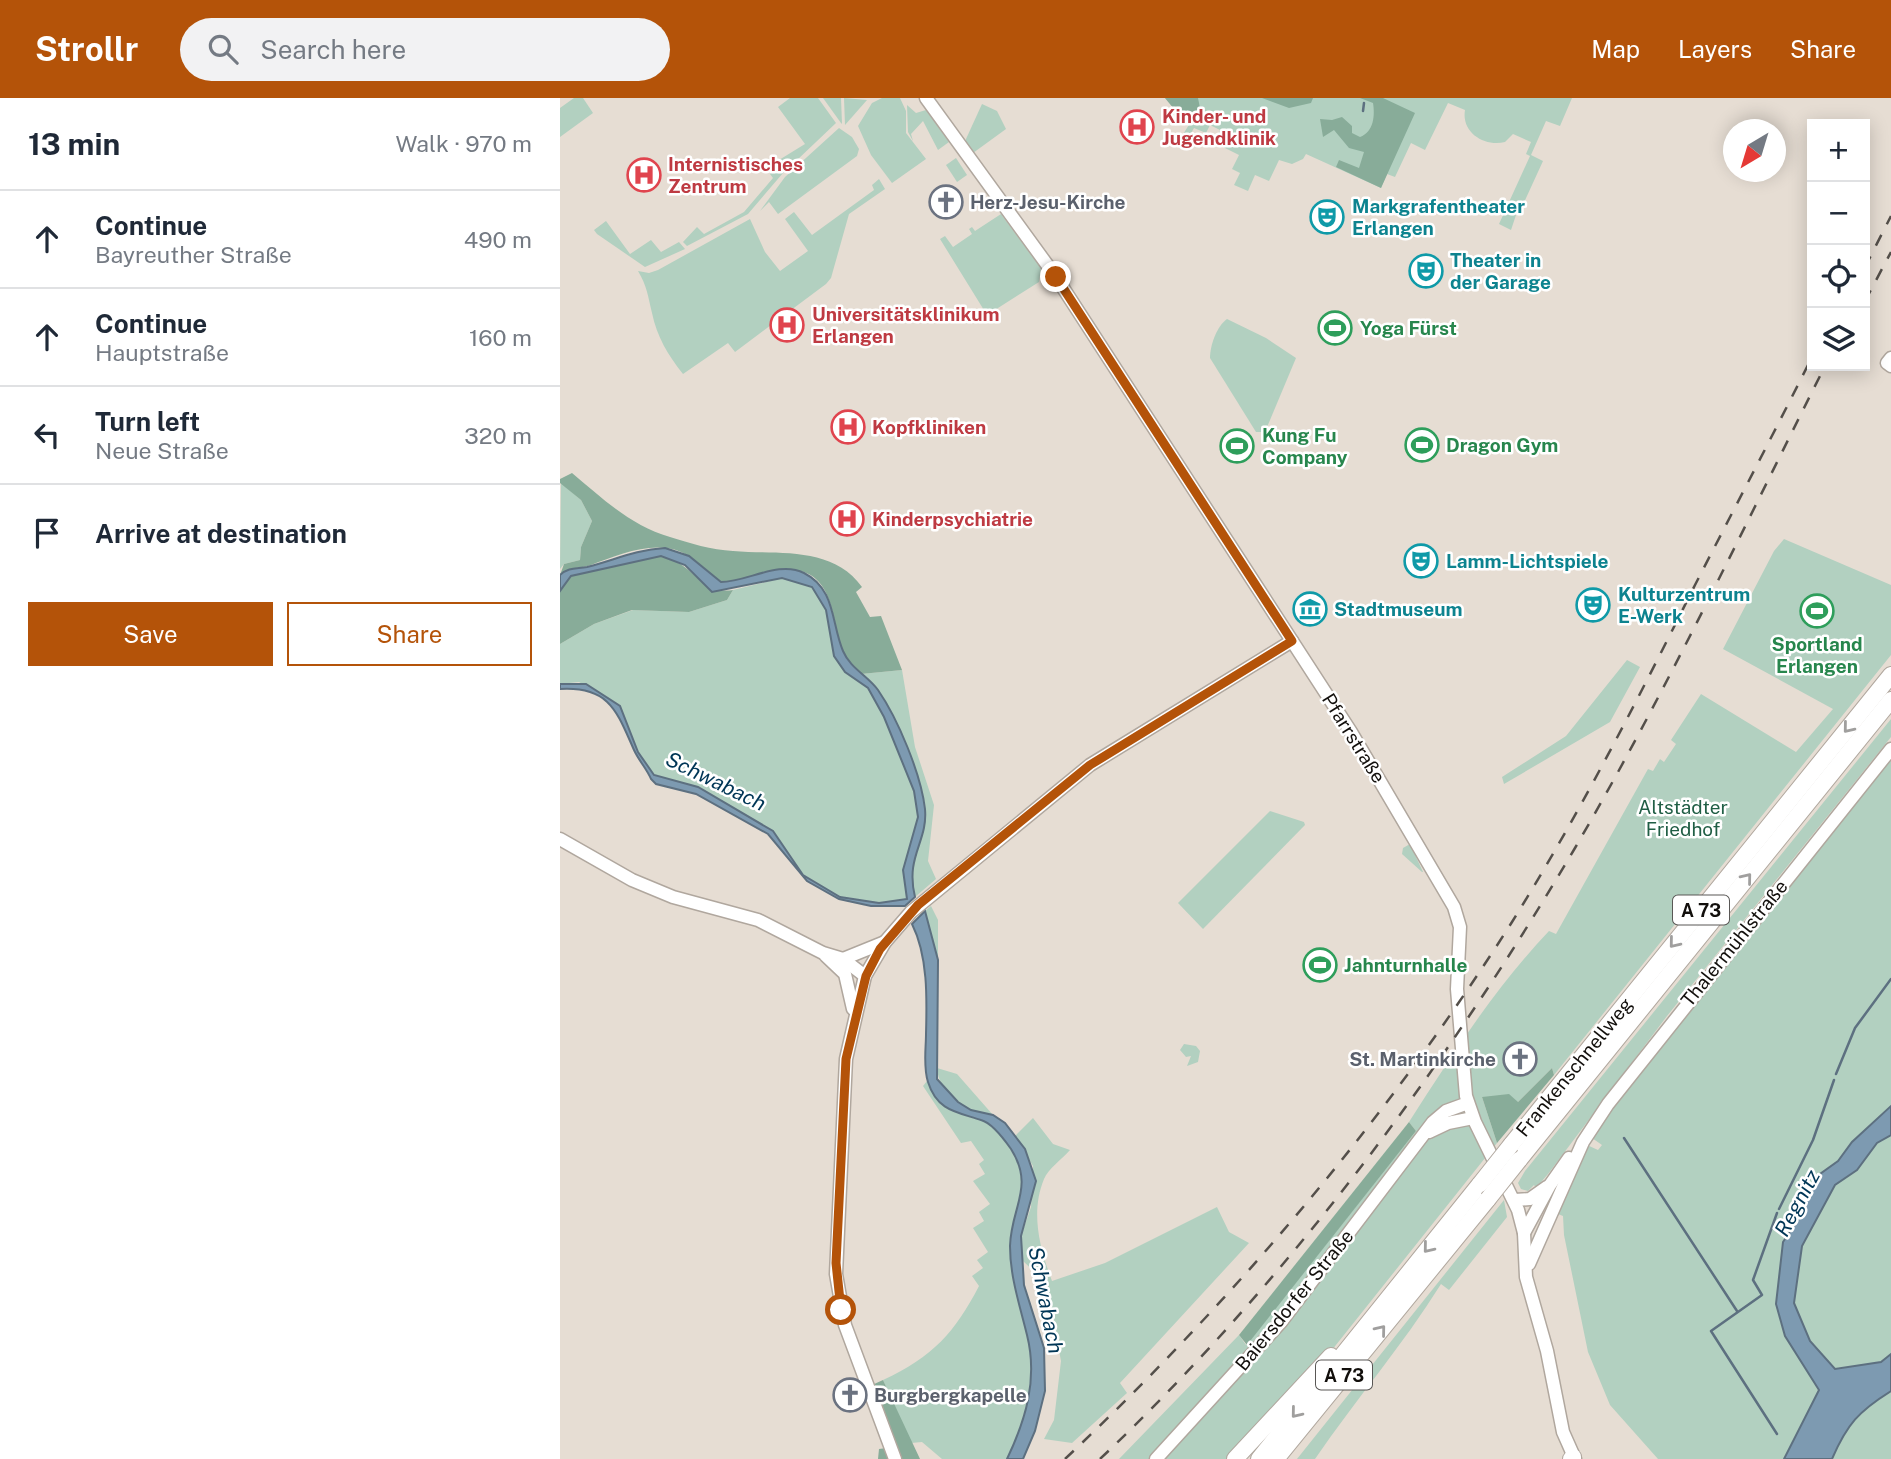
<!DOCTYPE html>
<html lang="en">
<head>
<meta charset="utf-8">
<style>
  :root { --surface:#fff; --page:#f2f2f3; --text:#1f2937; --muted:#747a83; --line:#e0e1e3; --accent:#b45309 }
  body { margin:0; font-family:"Public Sans",sans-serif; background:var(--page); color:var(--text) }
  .controls { position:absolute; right:21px; top:21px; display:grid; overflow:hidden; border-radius:0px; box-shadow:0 4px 18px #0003 }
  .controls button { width:63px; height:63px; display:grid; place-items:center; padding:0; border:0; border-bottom:2px solid var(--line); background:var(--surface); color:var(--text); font:35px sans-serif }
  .compass { position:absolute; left:1163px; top:21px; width:63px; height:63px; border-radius:50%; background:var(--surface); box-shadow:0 4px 18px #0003; rotate:218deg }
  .stop { position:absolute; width:21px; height:21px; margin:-16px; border:5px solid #b45309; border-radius:50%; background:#fff }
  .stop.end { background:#b45309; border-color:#fff; box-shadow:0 2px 7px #0008 }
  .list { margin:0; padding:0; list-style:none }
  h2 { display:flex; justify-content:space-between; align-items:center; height:91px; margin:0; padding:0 28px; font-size:30px }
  h2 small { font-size:23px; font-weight:400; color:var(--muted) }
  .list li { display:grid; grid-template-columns:46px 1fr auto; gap:21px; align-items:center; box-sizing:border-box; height:98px; padding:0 28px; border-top:2px solid var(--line) }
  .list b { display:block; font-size:26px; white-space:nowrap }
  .list p { margin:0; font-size:23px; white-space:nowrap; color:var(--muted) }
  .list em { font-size:23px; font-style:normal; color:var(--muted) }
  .actions { display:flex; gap:14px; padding:21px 28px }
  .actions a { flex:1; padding:16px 0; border:2px solid var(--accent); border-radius:0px; text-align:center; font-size:24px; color:var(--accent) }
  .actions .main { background:var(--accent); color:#fff }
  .icon { flex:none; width:38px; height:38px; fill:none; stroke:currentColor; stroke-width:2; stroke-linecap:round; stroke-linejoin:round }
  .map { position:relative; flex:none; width:1331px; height:1361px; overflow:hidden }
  header { display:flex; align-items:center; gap:42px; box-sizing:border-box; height:98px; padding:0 35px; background:var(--accent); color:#fff }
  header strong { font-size:33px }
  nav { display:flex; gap:38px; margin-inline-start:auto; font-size:24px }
  .search { width:490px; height:63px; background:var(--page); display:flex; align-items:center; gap:18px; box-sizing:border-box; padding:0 24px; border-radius:38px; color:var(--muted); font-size:26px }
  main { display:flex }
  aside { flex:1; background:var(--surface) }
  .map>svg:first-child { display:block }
  .green { fill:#b2d0c0 }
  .forest { fill:#88ac99 }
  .water { fill:#7d9ab1; stroke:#5d7080; stroke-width:2 }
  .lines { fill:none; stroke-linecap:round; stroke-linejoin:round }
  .stream { stroke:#5d7080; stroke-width:2.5 }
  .secondary-casing { stroke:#b0a79e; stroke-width:15 }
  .highway-casing { stroke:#b0a79e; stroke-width:18 }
  .secondary { stroke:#fff; stroke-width:12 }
  .highway { stroke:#fff; stroke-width:16 }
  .rail { stroke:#544f4a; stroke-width:2.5; stroke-dasharray:12 12; stroke-linecap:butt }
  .highway-bridge-casing { stroke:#b0a79e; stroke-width:18; stroke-linecap:butt }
  .highway-bridge { stroke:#fff; stroke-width:16 }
  .oneway { stroke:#a09f9e }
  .route { stroke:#b45309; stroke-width:9 }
  .labels { text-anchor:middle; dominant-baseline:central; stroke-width:5; stroke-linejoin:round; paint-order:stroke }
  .shield { fill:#fff; stroke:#595755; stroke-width:2 }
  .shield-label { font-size:18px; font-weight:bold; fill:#120f0c }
  .health-label { font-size:19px; font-weight:bold; fill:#be3a42; stroke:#fff; text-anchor:start }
  .worship-label { font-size:19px; font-weight:bold; fill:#5b616d; stroke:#fff; text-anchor:start }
  .culture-label { font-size:19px; font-weight:bold; fill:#0d838f; stroke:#fff; text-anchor:start }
  .leisure-label { font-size:19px; font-weight:bold; fill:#27864d; stroke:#fff; text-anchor:start }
  .street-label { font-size:19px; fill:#120f0c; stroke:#fff }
  .park-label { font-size:19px; fill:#205e45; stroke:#fff }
  .water-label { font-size:21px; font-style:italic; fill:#003656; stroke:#fff }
</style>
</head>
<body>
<header>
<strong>Strollr</strong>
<div class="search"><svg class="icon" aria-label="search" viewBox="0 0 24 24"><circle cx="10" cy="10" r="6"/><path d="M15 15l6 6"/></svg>Search here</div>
<nav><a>Map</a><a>Layers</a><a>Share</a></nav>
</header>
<main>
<aside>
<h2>13 min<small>Walk · 970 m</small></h2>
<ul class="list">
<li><svg class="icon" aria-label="ahead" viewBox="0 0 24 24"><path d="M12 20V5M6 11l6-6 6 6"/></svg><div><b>Continue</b><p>Bayreuther Straße</p></div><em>490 m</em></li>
<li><svg class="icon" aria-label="ahead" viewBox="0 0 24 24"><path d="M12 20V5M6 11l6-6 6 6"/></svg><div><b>Continue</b><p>Hauptstraße</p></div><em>160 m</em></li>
<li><svg class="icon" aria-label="left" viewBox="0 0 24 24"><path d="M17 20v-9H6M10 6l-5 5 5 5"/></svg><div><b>Turn left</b><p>Neue Straße</p></div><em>320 m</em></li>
<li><svg class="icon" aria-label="arrive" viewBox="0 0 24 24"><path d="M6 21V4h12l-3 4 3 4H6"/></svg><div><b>Arrive at destination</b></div></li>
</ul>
<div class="actions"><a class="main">Save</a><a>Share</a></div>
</aside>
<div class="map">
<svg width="1331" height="1361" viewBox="0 0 1331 1361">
  <rect width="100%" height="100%" fill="#e6ddd3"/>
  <g class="green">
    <path d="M14,0H23L33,15L0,39V10Z"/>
    <path d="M230,0H258L276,25L236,63L227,61L229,68L188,116L127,148L123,144L137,129L144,136L184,114L213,80L210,76L222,66L219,62L245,46L218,9Z"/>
    <path d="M263,0H281L282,26L281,25Z"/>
    <path d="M284,0L307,2L285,27Z"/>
    <path d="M322,0H340L346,13V35L366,61L332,85L311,57L298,28L312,5Z"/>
    <path d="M605,0H1012L1000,28L986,23L971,57L983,63L962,109L959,108L951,132L939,126L970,58L966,56L971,44L953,36L945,44C925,49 901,35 905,12L888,5L865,52L851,45L835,79L827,76L821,90L746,56L743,61L732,66L719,62L709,83L695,77L688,93L674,87L680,75L672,71L679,57L661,48L665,39L659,35L660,32L650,27L646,35L634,30L626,44L620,41L632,22L620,17Z"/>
    <path d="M422,6L437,13L446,31L413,55L405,48L406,41Z"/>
    <path d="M347,7L356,15L366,12L389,44L378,52L363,23L351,36L353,43L348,34Z"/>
    <path d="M279,30L292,39L299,51L297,58L218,116L209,104L200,113L225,79Z"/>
    <path d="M396,60L407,77L397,84L386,67Z"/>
    <path d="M319,81L325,91L289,116L271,180L266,186L175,254L168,245L123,276C108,257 97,239 92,215C88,198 87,188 78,173L89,175L98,172L190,121L205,154L220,173L248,153L225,121L234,114L252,137L314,92L312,87Z"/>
    <path d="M441,116L481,170L479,184L427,217L380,141L385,138L393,149L412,136L409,131L412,129L415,133Z"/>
    <path d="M46,123L70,156L91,142L101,154L119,144L125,151L85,169L37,136L34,132Z"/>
    <path d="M667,221L706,240L736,260L705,334H696L650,260C650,247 657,228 667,221Z"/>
    <path d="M1,385L21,402L32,423L21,449L20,462L4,466L0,471Z"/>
    <path d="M1224,441L1331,487V557L994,977L992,970L958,1004L922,999L937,1045L685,1361H559L679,1237L686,1247L856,1033L849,1024C892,957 934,891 989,833L996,836L1088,671L1093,673L1100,661L1104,664L1116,646L1111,642L1141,596L1236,654L1273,611L1163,551L1214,453Z"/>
    <path d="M222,480L252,489L266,512L274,558L285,574L308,590L324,619L354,693L358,719L343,772L347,802L319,805L280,799L243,777L213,733L138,689L94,677L78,654L60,607L19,584L0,586V546L34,526L73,512L129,514L167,502L173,492Z"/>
    <path d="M1067,562L1080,569L1050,624L944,686L942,679L1006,638Z"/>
    <path d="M342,572L355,649L374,707L368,763L376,781L355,799C346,761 364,749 365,715C366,681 328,596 301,576Z"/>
    <path d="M1331,621V639L1107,918L988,1076L976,1090L974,1087L968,1093L961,1091L958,1085L965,1073Z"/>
    <path d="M1331,657V1008L1292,1044L1278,1063L1260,1076L1242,1105L1241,1117L1223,1144L1216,1206L1259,1292L1224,1361H1098L1050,1307L1028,1254L1004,1137L1003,1118L998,1116L996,1122L991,1119L1027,1047L1038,1052L1042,1047L1032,1040L1051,1008Z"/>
    <path d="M710,713L744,724L745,727L643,831L618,805Z"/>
    <path d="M850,746L863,774H862L842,756L843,750Z"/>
    <path d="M371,808L378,822V862L365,813Z"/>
    <path d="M624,946L636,948L640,953L638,964L627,968L631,958L626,959L620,952Z"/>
    <path d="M377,970L397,976L433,1017C425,1014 417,1014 410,1012C393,1006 378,987 377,970Z"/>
    <path d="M367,983C382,1013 392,1013 420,1022C433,1025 447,1044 453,1056C473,1089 451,1113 450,1148C450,1178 460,1208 467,1237C478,1281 465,1321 447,1361H382L362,1344L351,1345L323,1282C373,1259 395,1234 419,1188L412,1178L423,1170L417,1162L428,1154L413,1130L424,1123L419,1114L430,1106L413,1083L425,1076L419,1066L424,1062L411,1043L401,1045L363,988Z"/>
    <path d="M473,1020L493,1046L510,1052C502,1061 488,1071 484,1081C470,1115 480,1151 492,1183L545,1165L657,1109L669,1134L689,1145L560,1285L567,1295L512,1345L484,1341L494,1322L501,1263L486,1185L462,1162L461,1138L471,1109L473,1068L455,1038Z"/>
    <path d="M1331,1037V1256L1321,1264L1275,1271L1250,1243L1234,1205L1242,1148L1275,1087L1297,1072L1317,1045Z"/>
    <path d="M944,1102L947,1119L889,1192L881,1186C843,1247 796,1301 755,1361H737Z"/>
    <path d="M1331,1293V1361H1272C1286,1327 1299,1312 1331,1293Z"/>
  </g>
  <g class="forest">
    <path d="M605,0H638L640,10L635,21L614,11Z"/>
    <path d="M702,0H753L751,5L729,10Z"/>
    <path d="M800,0H823L855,15L821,90L776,69L779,62L799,70L804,54L789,50L774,32L763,39L760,21L772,22L782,19L792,28V35L800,39C814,34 815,17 813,5Z"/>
    <path d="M12,375C42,400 71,428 110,439C129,445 152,452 173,453C216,457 272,447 302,489L296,494L310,519L321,518L342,572L301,576C294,569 288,563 284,555C272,530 276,481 240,473C214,467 187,483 161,484C150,477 142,467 131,460C102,438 61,456 31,467C19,471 10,468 0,477L4,466L20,462L21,449L32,423L21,402L0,385V381Z"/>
    <path d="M90,458C134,457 136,498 173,492L167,502L129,514L72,512L34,526L0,546V493L11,478Z"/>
    <path d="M992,970L994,977L937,1045L922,999L949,996L958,1004Z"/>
    <path d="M849,1024L856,1033L687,1247L679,1237Z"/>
    <path d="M323,1282L360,1361H318L319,1351L334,1349L312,1287Z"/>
  </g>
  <g class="water">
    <path d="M105,450L129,458L161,484C187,484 219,462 244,475C276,491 271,525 283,553C290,570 308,578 318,592C338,621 361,676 365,711C368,744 345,758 355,799L345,808H311L279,801L247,783L208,736L136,696L96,686L91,681C87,671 79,663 74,652C57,614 50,588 0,591V586H26L60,608L78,654L94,677L138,689L213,733L243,777L280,799L319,805L347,801L343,772L358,719L354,693L324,619L308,590L285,574L274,558L266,512L252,489L222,480L152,494L125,467L101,458L11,478L0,493V477C9,469 16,471 27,469C55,462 74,452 105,450Z"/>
    <path d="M365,813L378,862L377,981L398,1004L411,1012L433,1017L445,1025L465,1051L476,1083L461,1138L464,1187L484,1250L485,1293L475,1333L463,1361H447C466,1321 478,1281 467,1237C460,1208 450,1179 450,1148C451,1109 475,1089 451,1051C444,1041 432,1025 421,1022C397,1014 377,1013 368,984C363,969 366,951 366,936C367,900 368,858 352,826Z"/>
    <path d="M1331,1008V1037L1317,1045L1297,1072L1275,1087L1242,1148L1234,1205L1250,1243L1275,1271L1321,1264L1331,1256V1293C1299,1313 1287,1326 1272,1361H1224L1259,1292L1225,1238L1216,1206L1223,1144L1241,1117L1242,1105L1260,1076L1278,1063L1292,1044Z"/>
  </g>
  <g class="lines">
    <g class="stream">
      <path d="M803,13L804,5"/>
      <path d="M1276,976L1295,930L1331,881"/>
      <path d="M1064,1040L1177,1213"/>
      <path d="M1219,1111L1253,1042L1274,982"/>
      <path d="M1217,1336L1151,1233L1202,1197L1193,1182L1217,1115"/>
    </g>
    <defs>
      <g id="secondary">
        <path d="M366,0L496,179L791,634L894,809L900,829L897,891L906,998L915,1024L958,1112L964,1135L966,1179L987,1253L1003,1334L1015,1361"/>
        <path d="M1331,260L1327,265L1331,268"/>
        <path d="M0,741L72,782L113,799L198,822L263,855L283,861L305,878"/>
        <path d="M266,858L285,876L293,911"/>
        <path d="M283,861L325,844"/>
        <path d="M869,1034L888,1025L913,1020"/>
        <path d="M955,1102L970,1101L987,1089"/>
        <path d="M964,1135L990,1087L1009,1060"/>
        <path d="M969,1166L1023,1044L1048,1006L1331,651"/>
        <path d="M335,1361L285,1227L276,1176L286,961L305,878L325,844L351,814L530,667L732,543"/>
        <path d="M596,1361L721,1224L873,1024L886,1013L908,1005"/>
      </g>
      <g id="highway">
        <path d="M951,1047L1331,577"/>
        <path d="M959,1062L1331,602"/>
        <path d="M675,1361L771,1258"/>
        <path d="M699,1361L920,1086"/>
        <path d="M716,1361L928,1101"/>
        <path d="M1011,1361L1013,1359"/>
      </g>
    </defs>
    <use href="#secondary" class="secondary-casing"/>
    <use href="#highway" class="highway-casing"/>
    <use href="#secondary" class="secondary"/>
    <use href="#highway" class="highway"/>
    <g class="rail">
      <path d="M1305,169L1331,118"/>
      <path d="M1305,203L1331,154"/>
      <path d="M505,1361C675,1201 827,1021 952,824C1020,715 1078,601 1135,487C1174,411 1214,335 1252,259"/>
      <path d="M540,1361C725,1186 886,969 1015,750C1106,594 1184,429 1265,268"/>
    </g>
    <defs>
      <g id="highway-bridge">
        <path d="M920,1086L951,1047"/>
        <path d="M928,1101L959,1062"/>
      </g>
    </defs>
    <use href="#highway-bridge" class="highway-bridge-casing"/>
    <use href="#highway-bridge" class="highway-bridge"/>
  </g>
  <defs><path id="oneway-chevron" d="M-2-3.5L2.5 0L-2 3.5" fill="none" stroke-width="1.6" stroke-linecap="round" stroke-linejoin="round" transform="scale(1.75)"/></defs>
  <g class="oneway">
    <use href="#oneway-chevron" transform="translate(1288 630) rotate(129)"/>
    <use href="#oneway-chevron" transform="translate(1187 780) rotate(-51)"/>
    <use href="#oneway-chevron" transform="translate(1114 845) rotate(129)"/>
    <use href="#oneway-chevron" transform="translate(868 1150) rotate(129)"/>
    <use href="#oneway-chevron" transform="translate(821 1232) rotate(-51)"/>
    <use href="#oneway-chevron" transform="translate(736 1315) rotate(129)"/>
  </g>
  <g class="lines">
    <path class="route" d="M281,1212L276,1165L286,961L306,878L320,851L358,807L530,667L732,543L496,179"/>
  </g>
  <defs>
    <symbol id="hospital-ring" viewBox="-11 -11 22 22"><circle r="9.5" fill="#fff" stroke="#e0444e" stroke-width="1.5"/><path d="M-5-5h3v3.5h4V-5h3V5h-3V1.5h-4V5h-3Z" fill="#e0444e"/></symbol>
    <symbol id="church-ring" viewBox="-11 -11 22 22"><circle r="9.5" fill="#fff" stroke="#6b7280" stroke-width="1.5"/><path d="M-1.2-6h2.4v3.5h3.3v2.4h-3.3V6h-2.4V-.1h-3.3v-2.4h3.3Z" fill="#6b7280"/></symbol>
    <symbol id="theatre-ring" viewBox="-11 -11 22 22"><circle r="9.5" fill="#fff" stroke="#0f9aa8" stroke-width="1.5"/><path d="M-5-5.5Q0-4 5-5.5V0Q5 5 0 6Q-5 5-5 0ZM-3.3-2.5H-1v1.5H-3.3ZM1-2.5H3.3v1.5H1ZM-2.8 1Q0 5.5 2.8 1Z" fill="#0f9aa8"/></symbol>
    <symbol id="stadium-ring" viewBox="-11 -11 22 22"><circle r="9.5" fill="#fff" stroke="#2e9e5b" stroke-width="1.5"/><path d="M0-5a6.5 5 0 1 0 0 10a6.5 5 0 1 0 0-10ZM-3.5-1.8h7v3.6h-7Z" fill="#2e9e5b"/></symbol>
    <symbol id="museum-ring" viewBox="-11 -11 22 22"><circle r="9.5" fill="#fff" stroke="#0f9aa8" stroke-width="1.5"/><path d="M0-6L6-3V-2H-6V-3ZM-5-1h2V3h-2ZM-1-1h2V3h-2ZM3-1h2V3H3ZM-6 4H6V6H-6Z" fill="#0f9aa8"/></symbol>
  </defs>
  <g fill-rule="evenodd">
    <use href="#hospital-ring" x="558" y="10" width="38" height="38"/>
    <use href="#hospital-ring" x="65" y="58" width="38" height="38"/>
    <use href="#church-ring" x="367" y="85" width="38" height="38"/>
    <use href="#theatre-ring" x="748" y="100" width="38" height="38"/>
    <use href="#theatre-ring" x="847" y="154" width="38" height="38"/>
    <use href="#hospital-ring" x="208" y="208" width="38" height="38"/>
    <use href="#stadium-ring" x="756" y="211" width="38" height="38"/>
    <use href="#hospital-ring" x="269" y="310" width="38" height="38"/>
    <use href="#stadium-ring" x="843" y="328" width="38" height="38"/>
    <use href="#stadium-ring" x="658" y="329" width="38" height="38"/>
    <use href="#hospital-ring" x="268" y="402" width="38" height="38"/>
    <use href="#theatre-ring" x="842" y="444" width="38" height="38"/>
    <use href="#theatre-ring" x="1014" y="488" width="38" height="38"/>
    <use href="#museum-ring" x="731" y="492" width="38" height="38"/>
    <use href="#stadium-ring" x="1238" y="494" width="38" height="38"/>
    <use href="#stadium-ring" x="741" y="848" width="38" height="38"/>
    <use href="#church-ring" x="941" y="942" width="38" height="38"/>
    <use href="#church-ring" x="271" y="1278" width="38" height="38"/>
  </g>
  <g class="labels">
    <g class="shield">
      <rect x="1113" y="797.5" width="56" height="29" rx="5"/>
      <rect x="756" y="1262.5" width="56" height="29" rx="5"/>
    </g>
    <g class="shield-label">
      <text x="1141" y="812">A 73</text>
      <text x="784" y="1277">A 73</text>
    </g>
    <g class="health-label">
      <text x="602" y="18">Kinder- und<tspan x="602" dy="22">Jugendklinik</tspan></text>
      <text x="108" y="66">Internistisches<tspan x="108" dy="22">Zentrum</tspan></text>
      <text x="252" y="216">Universitätsklinikum<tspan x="252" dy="22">Erlangen</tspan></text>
      <text x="312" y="329">Kopfkliniken</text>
      <text x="312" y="421">Kinderpsychiatrie</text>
    </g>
    <g class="worship-label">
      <text x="410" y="104">Herz-Jesu-Kirche</text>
      <text x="936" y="961" text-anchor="end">St. Martinkirche</text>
      <text x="314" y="1297">Burgbergkapelle</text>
    </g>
    <g class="culture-label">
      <text x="792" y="108">Markgrafentheater<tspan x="792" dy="22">Erlangen</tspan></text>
      <text x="890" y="162">Theater in<tspan x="890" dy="22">der Garage</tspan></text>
      <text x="886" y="463">Lamm-Lichtspiele</text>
      <text x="1058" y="496">Kulturzentrum<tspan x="1058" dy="22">E-Werk</tspan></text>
      <text x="774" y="511">Stadtmuseum</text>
    </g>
    <g class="leisure-label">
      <text x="800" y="230">Yoga Fürst</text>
      <text x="702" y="337">Kung Fu<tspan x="702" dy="22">Company</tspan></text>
      <text x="886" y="347">Dragon Gym</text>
      <text x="1257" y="546" text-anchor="middle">Sportland<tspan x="1257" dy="22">Erlangen</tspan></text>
      <text x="784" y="867">Jahnturnhalle</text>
    </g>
    <g class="street-label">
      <text transform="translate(794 640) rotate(58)">Pfarrstraße</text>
      <text transform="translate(1174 845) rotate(-51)">Thalermühlstraße</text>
      <text transform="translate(1014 969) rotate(-51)">Frankenschnellweg</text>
      <text transform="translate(734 1202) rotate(-51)">Baiersdorfer Straße</text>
    </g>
    <g class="park-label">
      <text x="1123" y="709">Altstädter<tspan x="1123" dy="22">Friedhof</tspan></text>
    </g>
    <g class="water-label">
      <text transform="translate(156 683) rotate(26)">Schwabach</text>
      <text transform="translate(1237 1105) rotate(-62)">Regnitz</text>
      <text transform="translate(486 1202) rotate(79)">Schwabach</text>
    </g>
  </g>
</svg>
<div class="controls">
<button>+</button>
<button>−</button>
<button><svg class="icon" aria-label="locate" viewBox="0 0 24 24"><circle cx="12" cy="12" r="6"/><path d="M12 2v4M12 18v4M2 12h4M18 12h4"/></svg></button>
<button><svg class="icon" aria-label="layers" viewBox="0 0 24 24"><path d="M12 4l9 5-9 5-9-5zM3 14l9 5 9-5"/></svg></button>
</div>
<svg class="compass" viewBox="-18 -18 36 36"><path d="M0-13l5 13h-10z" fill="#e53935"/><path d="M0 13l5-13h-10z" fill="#747a83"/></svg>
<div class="stop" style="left:281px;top:1212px"></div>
<div class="stop end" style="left:496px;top:179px"></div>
</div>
</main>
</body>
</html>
